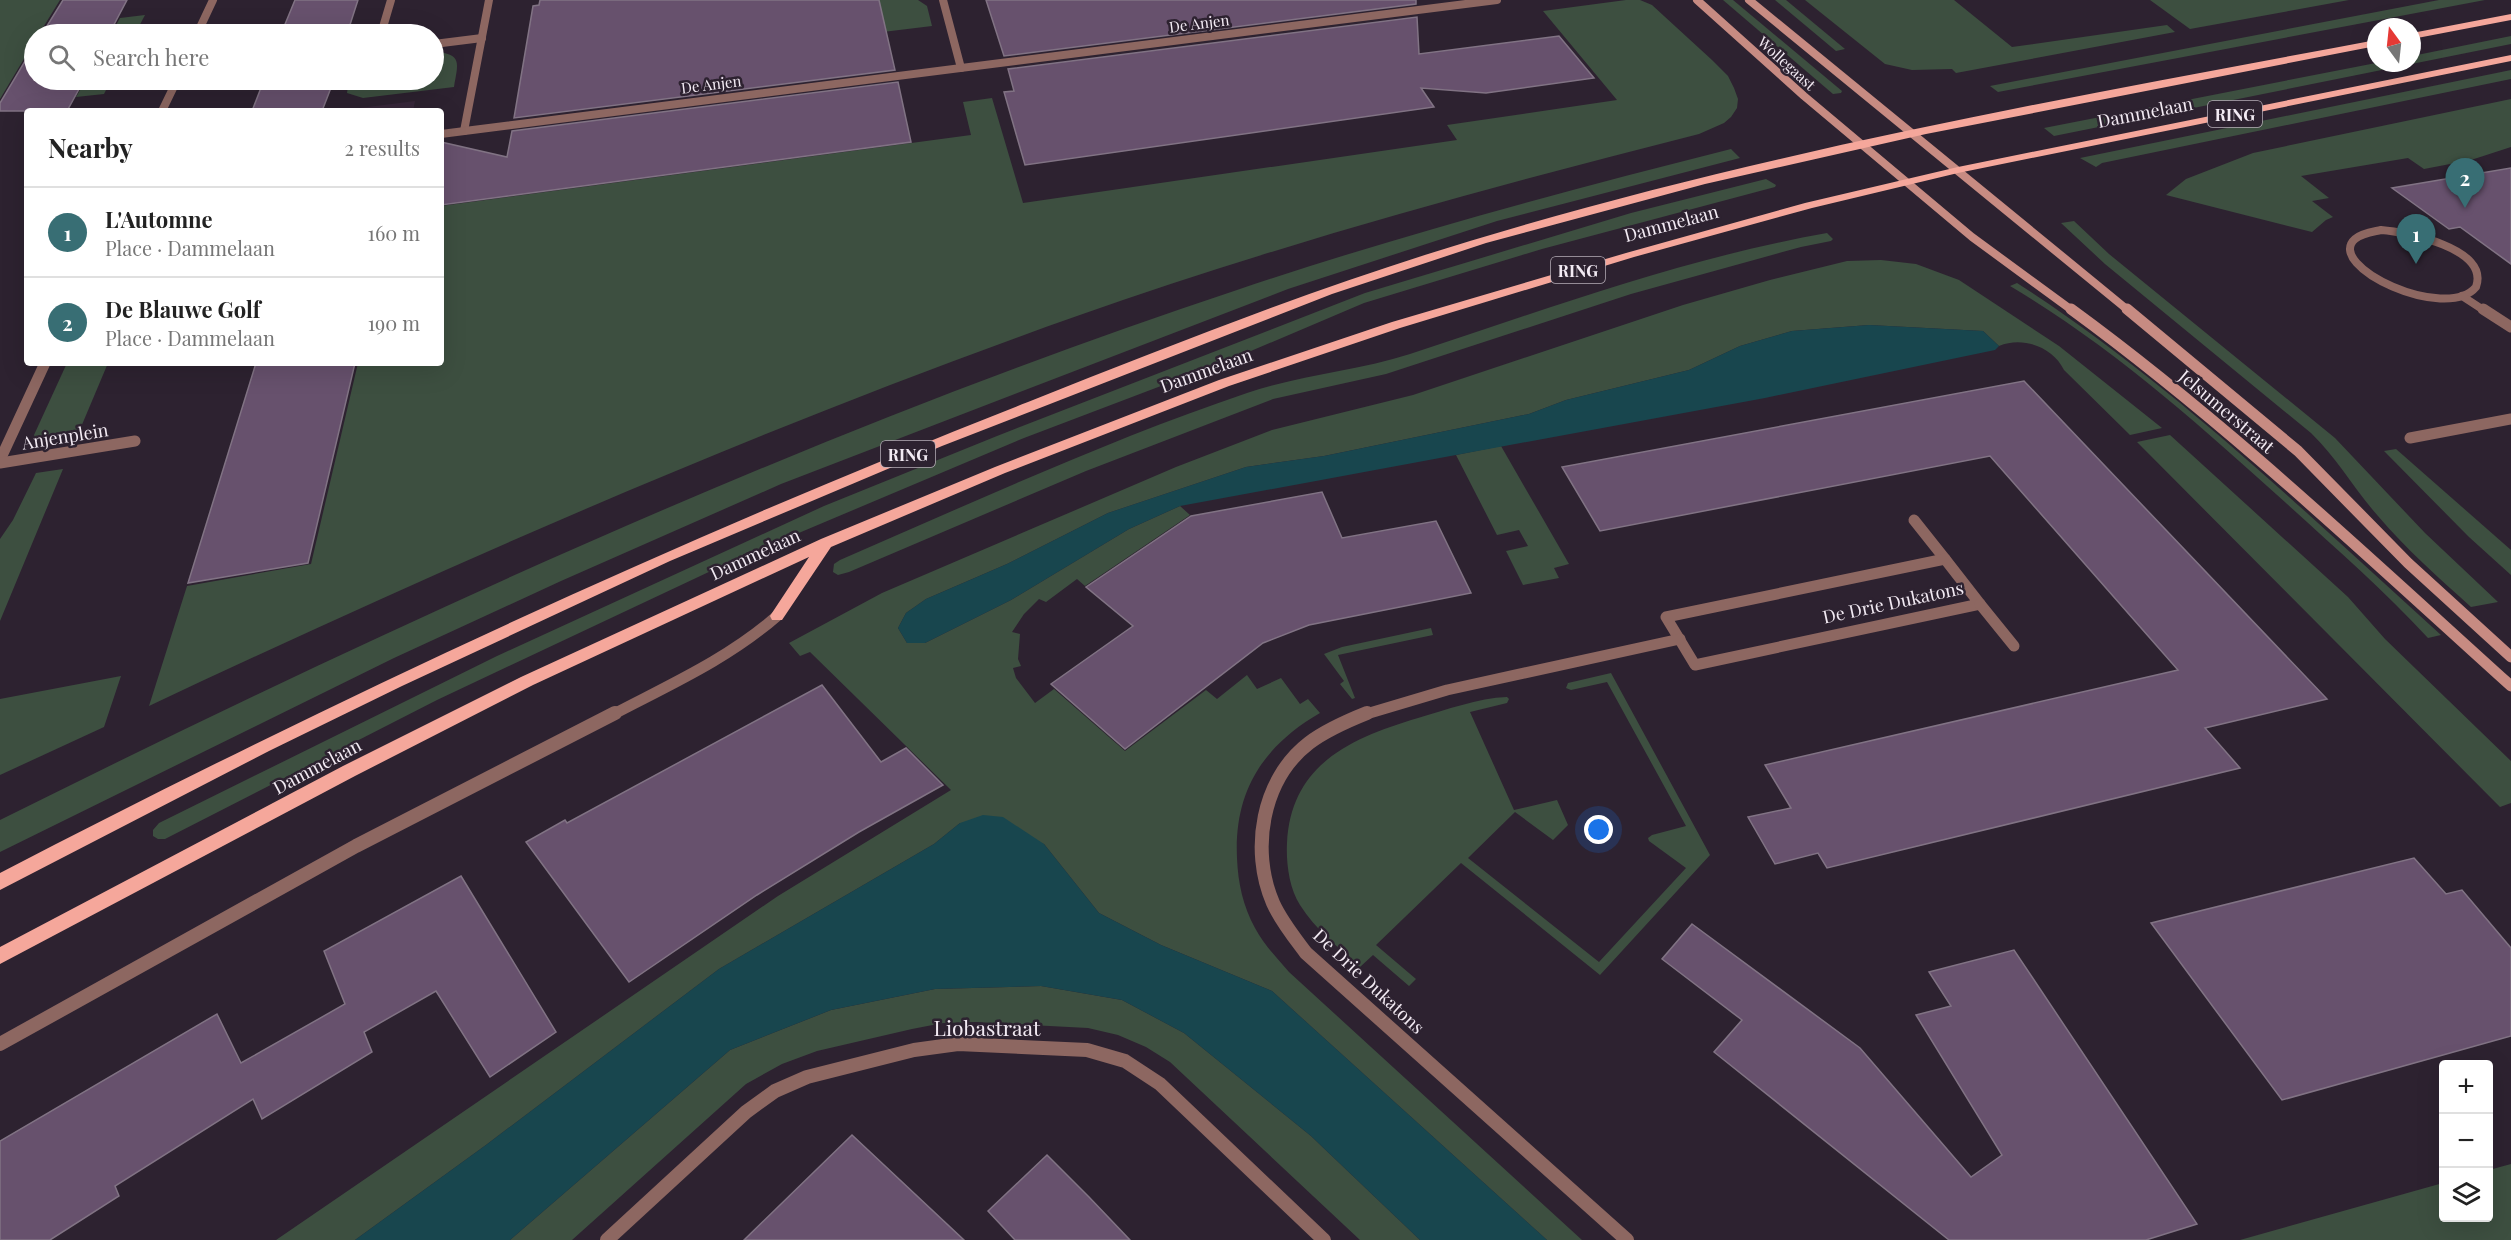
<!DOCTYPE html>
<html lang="en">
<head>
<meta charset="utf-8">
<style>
  :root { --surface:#fff; --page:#f2f2f2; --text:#222; --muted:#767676; --line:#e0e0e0; --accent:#386e74 }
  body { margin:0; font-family:"Playfair Display",serif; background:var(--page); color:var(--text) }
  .controls { position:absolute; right:18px; bottom:18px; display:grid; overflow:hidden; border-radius:6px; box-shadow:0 6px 24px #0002 }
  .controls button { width:54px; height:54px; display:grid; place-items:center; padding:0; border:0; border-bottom:2px solid var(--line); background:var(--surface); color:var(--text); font:30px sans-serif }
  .compass { position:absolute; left:2367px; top:18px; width:54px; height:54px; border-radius:50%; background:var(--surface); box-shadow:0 6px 24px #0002; rotate:345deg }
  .you { position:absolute; left:1599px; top:830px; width:21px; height:21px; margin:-15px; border:4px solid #fff; border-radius:50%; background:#1a73e8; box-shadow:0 0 0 9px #1a73e833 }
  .badge { display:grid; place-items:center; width:39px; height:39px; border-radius:50%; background:var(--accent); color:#fff; font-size:20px; font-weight:700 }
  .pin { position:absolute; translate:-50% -50px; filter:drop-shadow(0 2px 3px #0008) }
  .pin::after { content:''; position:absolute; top:32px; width:21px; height:18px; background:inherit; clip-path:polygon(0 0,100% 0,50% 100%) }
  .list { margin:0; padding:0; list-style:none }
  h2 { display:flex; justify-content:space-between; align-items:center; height:78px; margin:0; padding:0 24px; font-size:26px }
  h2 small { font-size:20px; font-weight:400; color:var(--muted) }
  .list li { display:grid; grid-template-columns:39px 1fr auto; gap:18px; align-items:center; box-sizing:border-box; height:90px; padding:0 24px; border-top:2px solid var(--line) }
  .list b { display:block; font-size:22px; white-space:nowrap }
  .list p { margin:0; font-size:20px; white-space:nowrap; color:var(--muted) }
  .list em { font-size:20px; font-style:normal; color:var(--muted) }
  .icon { flex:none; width:33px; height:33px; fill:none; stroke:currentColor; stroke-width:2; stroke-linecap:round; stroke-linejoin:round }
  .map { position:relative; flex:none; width:2511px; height:1240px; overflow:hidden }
  .search { position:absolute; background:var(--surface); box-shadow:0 6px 24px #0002; left:24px; top:24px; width:420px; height:66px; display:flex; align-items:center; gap:15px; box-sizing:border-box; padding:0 21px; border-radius:33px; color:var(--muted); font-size:22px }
  .panel { position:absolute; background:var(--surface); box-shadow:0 6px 24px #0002; left:24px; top:108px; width:420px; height:258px; border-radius:6px }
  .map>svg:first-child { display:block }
  .built { fill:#38283b }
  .green { fill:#3d4f40 }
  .water { fill:#18464e }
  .building { fill:#67516d; stroke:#817384; stroke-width:1.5 }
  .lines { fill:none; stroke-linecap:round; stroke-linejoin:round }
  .lane-far2 { stroke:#8d6761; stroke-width:8 }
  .lane-far1 { stroke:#8d6761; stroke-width:11 }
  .lane { stroke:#8d6761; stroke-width:14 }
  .street-far2 { stroke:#8d6761; stroke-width:8 }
  .street-far1 { stroke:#8d6761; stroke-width:11 }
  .street { stroke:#8d6761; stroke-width:14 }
  .secondary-far1 { stroke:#c78b82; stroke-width:8 }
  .secondary { stroke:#c78b82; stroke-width:11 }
  .primary { fill:#f5a79b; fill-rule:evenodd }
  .labels { text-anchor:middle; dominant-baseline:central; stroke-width:5; stroke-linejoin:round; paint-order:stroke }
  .far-street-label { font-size:15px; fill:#f2eaf3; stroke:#2d2230 }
  .shield { fill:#2d2230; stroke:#b7aeb8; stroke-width:1.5 }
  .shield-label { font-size:16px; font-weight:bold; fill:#f2eaf3 }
  .street-label { font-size:18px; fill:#f2eaf3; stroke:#2d2230 }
  .near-street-label { font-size:21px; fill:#f2eaf3; stroke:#2d2230 }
</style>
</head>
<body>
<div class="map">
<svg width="2511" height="1240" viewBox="0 0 2511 1240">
  <rect width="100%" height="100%" fill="#2d2230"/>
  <path class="built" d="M415,101L413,111H335H336Z"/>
  <g class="green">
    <path d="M0,0H60L39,34H34V42L0,99Z"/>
    <path d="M872,0H918L927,6L932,26L850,36Z"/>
    <path d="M1626,0H1640L1652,5L1712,60L1728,76L1734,88L1738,99L1737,108L1731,117L1724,123L1699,134C1490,187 1281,244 1077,316C760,428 453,563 149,706L187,586L311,564L358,363H441V206L971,135L963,102L992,98L1023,203L1457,140L1447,125L1617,100L1543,11Z"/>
    <path d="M1723,0H1733L1842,91L1841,93L1833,94Z"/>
    <path d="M1775,0H1786L1845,49L1836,51Z"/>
    <path d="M1805,0H1954L2012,47L2167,25L2175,32L1956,73L1952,69L1912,70L1885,64Z"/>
    <path d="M2150,0H2349L2190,29Z"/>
    <path d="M2439,0H2485L1998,92L1990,86Z"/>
    <path d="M145,15L135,34H111L120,18Z"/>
    <path d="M2511,36V44L2054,136L2044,128L2376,63H2412V56Z"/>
    <path d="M434,52C463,53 458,64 454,87L363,98L347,93L349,80H434Z"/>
    <path d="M2511,70V79L2102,163L2096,167L2080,158Z"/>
    <path d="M86,80H111L104,94L76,97Z"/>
    <path d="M2511,99V147L2471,160L2424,169L2408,158L2301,176L2329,198L2312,201L2333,217L2326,220L2312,232L2166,195L2186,179L2253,153Z"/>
    <path d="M1731,149L1740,158L1497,221L1288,289L781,484L561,581L394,658L0,852V820C402,620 810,432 1237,290C1400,235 1565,191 1731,149Z"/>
    <path d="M1766,179L1776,185L1775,187L1542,249L1364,303L1232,359L1024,438L730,562L437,700L165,839H158L153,836V830L159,823L497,656L824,506L997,436L1365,293L1631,213Z"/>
    <path d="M2074,221L2109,254L2335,438L2425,533L2498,602L2471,607C2439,578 2406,549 2378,516C2354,489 2337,458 2311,433L2105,264L2061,223Z"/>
    <path d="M1827,233L1833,239L1831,241L1801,247L1631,294L1386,374L1273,399L1086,471L849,572L838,575L833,572L834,564L840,560C974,502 1108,440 1247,393C1300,375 1357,371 1410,354C1547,309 1685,258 1827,233Z"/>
    <path d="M1881,260L1916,264L1959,280L2059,346L2162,428L2130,435L2064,370C2053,347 2023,336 1999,346L1983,331L1869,325L1792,331L1740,346L1689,370L1566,400L1529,414L1324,456L1246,467L1108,513L1007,564L926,599L906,613L898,628L907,643H925L1011,600L1129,529L1180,506L1190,515L1085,586L1077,579L1046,602L1039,599L1024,614L1012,632L1020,634L1018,659L1021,666L1013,668L1016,678L1035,703L1054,689L1125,751L1206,690L1217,699L1247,675L1257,689L1281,678L1300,704L1308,699L1320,713C1263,746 1234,791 1237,858C1238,883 1243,906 1255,928C1264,945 1277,958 1289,972L1582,1240H1547L1272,991L1161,945L1099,913L1044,844L960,823L934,844L719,969L486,1145L355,1240H276L778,896L951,790L810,652L800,656L789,643L882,593L1176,467L1272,430L1413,395L1683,305L1770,280L1847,261Z"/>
    <path d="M2017,283C2171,382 2305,512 2441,635L2428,638C2384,590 2334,547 2286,503C2200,425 2110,345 2010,286Z"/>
    <path d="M67,363H108L81,427C71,439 52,443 36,439L34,435Z"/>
    <path d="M2170,435L2348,597L2385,639L2511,761V803L2500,807L2137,442Z"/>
    <path d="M1501,446L1569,564L1554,568L1559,578L1523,585L1506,551L1528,546L1519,530L1497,535L1456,455Z"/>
    <path d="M2396,449L2511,550V575L2469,537L2384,451Z"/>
    <path d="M63,469L0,621V539L13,520L36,473Z"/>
    <path d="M1431,628L1433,635L1338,655L1355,698L1352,699L1340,684L1344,681L1324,654L1342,647Z"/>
    <path d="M1611,673L1710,855L1600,975L1461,863L1376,945L1416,979L1409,986L1373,955L1360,967C1339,948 1315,929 1300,905C1289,888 1286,862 1287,843C1291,764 1351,738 1418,718C1446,710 1478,698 1507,697L1509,699L1507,703L1470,712L1514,810L1557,800L1568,825L1553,840L1515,812L1468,858L1599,962L1686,868L1649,841L1648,838L1652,835L1686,826L1607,682L1571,690L1566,688L1568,683Z"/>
    <path d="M121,676L104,727L0,775V699Z"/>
    <path d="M1041,986L1122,1000L1184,1033L1311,1136L1420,1240H1360L1170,1062L1146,1047L1118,1035L1088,1028L976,1022L943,1023L912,1029L817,1051L782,1064L746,1084L572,1240H510L730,1050L831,1010L935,989Z"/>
    <path d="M2511,1164V1240H2240L2443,1183L2444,1218H2488L2489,1170Z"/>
  </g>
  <g class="water">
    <path d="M1869,325L1983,331L1999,346L1995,350L1765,398L1180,506L1129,529L1011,600L925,643H907L898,628L906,613L926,599L1007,564L1108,513L1246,467L1324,456L1529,414L1566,400L1689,370L1740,346L1792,331Z"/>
    <path d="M983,815L1003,817L1044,844L1099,913L1161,945L1272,991L1547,1240H1420L1311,1136L1184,1033L1122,1000L1041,986L935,989L831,1010L730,1050L510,1240H355L486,1145L719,969L934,844L960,823Z"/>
  </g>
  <g class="building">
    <path d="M63,0H127L109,34H42Z"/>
    <path d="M295,0H358L347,34H281Z"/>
    <path d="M540,0H879L895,70L514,118L533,6L539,5Z"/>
    <path d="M986,0H1416V4L1004,56Z"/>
    <path d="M1417,17L1419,54L1559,36L1594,78L1486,93L1421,88L1434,107L1025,165L1004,92L1014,91L1008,69Z"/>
    <path d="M34,46V80H84L67,111H0V103Z"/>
    <path d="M264,80H334L322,111H252Z"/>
    <path d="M898,82L911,142L441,205V142L507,157L512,131Z"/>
    <path d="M2511,168V264L2460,227L2449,229L2392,188Z"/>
    <path d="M256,363H355L308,563L188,583Z"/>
    <path d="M2024,381L2327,699L2205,728L2240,768L1827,868L1818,853L1775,864L1748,817L1791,808L1765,765L2178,670L1990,456L1600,531L1562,467Z"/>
    <path d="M1322,492L1342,538L1436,521L1471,593L1309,625L1263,643L1125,749L1051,684L1133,626L1086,587L1191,516Z"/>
    <path d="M822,685L881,762L906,748L943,785L859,832L757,895L629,982L526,842L565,820L567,823Z"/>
    <path d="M2414,858L2446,894L2462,890L2511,948V1036L2282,1100L2151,923Z"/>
    <path d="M461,876L556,1032L490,1077L436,991L364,1032L372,1052L262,1119L253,1099L115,1186L119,1196L50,1240H0V1141L217,1014L241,1063L345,1004L324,951Z"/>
    <path d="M1692,924L1860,1048L1971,1177L2002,1155L1916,1015L1951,1006L1929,972L2014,950L2197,1224L2146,1240H1949L1714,1052L1742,1020L1662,959Z"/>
    <path d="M852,1135L964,1240H744Z"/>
    <path d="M1047,1155L1089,1197L1130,1240H1015L988,1211Z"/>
  </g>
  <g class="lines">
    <g class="lane-far2">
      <path d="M2381,230C2406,232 2490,248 2476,287C2446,323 2324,266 2355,239C2362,233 2372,232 2381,230Z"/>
      <path d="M2462,296L2485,311"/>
    </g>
    <g class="lane-far1">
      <path d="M2483,309L2511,327"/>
      <path d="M2410,438L2511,419"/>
      <path d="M1914,520L1945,559"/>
      <path d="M1945,559L1980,604L1695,665L1666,617Z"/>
      <path d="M1980,604L2014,646"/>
      <path d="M1363,715L1447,690L1680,639"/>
    </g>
    <path class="lane" d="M1367,713C1347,721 1326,730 1309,743C1262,779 1250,850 1273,903C1281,921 1294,937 1306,953L1627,1240"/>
    <g class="street-far2">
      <path d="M943,0L961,68"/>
      <path d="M197,34L213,0"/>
      <path d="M381,34L391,0"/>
      <path d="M434,44L482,38"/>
      <path d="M162,111L177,80"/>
      <path d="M464,131L489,0"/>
      <path d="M441,134L1497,0"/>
    </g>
    <g class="street-far1">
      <path d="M0,460L45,363"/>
      <path d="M0,463L135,441"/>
      <path d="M612,715C669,685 728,659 777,616"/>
    </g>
    <g class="street">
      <path d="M0,1044L356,846L615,713"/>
      <path d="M607,1240L746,1112L775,1091L807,1077L914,1050L958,1044L1087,1050L1125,1061L1160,1084L1324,1240"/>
    </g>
    <g class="secondary-far1">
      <path d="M1697,0L1804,96L1972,237L2073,311"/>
      <path d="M1749,0L2129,311"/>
    </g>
    <g class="secondary">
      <path d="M2071,309C2227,423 2368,557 2511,686"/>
      <path d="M2127,309L2298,451L2408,563L2511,657"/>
    </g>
    <g class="primary">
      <path d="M2511,14V20L2412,39V33Z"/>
      <path d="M2376,40V46L1926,134L1705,184L1486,243L1332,294L942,446L670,561L402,686L269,751L0,890V873C335,699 676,540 1028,402C1174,344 1320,286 1470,241C1766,151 2072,97 2376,40Z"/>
      <path d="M2511,55V61L1958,173L1812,208L1634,257L1400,328L1229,386L1005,473L831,547L782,620H772L770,616L809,557L533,685L355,776L0,964V947L343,766L521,677L821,539L995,467L1219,380L1392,322L1626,253L1805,203L1958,167Z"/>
    </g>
  </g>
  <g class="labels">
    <g class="far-street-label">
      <text transform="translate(1199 23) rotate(-7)">De Anjen</text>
      <text transform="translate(1787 63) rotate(42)">Wollegaast</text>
      <text transform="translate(711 84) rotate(-7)">De Anjen</text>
    </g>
    <g class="shield">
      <rect x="2208" y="101" width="54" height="26" rx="4.5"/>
      <rect x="1551" y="257" width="54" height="26" rx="4.5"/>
      <rect x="881" y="441" width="54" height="26" rx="4.5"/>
    </g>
    <g class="shield-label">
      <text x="2235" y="114">RING</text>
      <text x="1578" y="270">RING</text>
      <text x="908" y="454">RING</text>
    </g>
    <g class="street-label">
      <text transform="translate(2145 112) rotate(-11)">Dammelaan</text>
      <text transform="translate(1671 223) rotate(-15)">Dammelaan</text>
      <text transform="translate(1206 370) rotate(-20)">Dammelaan</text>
      <text transform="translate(2227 411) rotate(40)">Jelsumerstraat</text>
      <text transform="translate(65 436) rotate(-9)">Anjenplein</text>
      <text transform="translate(755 554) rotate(-25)">Dammelaan</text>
      <text transform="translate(1893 602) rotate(-12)">De Drie Dukatons</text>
      <text transform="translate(317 766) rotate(-28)">Dammelaan</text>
      <text transform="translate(1369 981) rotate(43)">De Drie Dukatons</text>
    </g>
    <g class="near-street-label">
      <text x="987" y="1027">Liobastraat</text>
    </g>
  </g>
</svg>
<div class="controls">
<button>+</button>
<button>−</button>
<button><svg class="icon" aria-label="layers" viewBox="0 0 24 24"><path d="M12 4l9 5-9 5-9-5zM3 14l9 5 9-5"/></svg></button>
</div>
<svg class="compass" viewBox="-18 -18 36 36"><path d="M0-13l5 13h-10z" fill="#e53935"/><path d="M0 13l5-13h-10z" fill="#767676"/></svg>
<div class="you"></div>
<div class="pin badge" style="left:2416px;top:264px">1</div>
<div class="pin badge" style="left:2465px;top:208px">2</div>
<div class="search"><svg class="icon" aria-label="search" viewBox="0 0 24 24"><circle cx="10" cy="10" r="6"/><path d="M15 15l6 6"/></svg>Search here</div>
<section class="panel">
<h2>Nearby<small>2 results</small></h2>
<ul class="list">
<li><span class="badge">1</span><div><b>L'Automne</b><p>Place · Dammelaan</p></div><em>160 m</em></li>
<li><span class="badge">2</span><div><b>De Blauwe Golf</b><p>Place · Dammelaan</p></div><em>190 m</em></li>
</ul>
</section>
</div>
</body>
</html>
